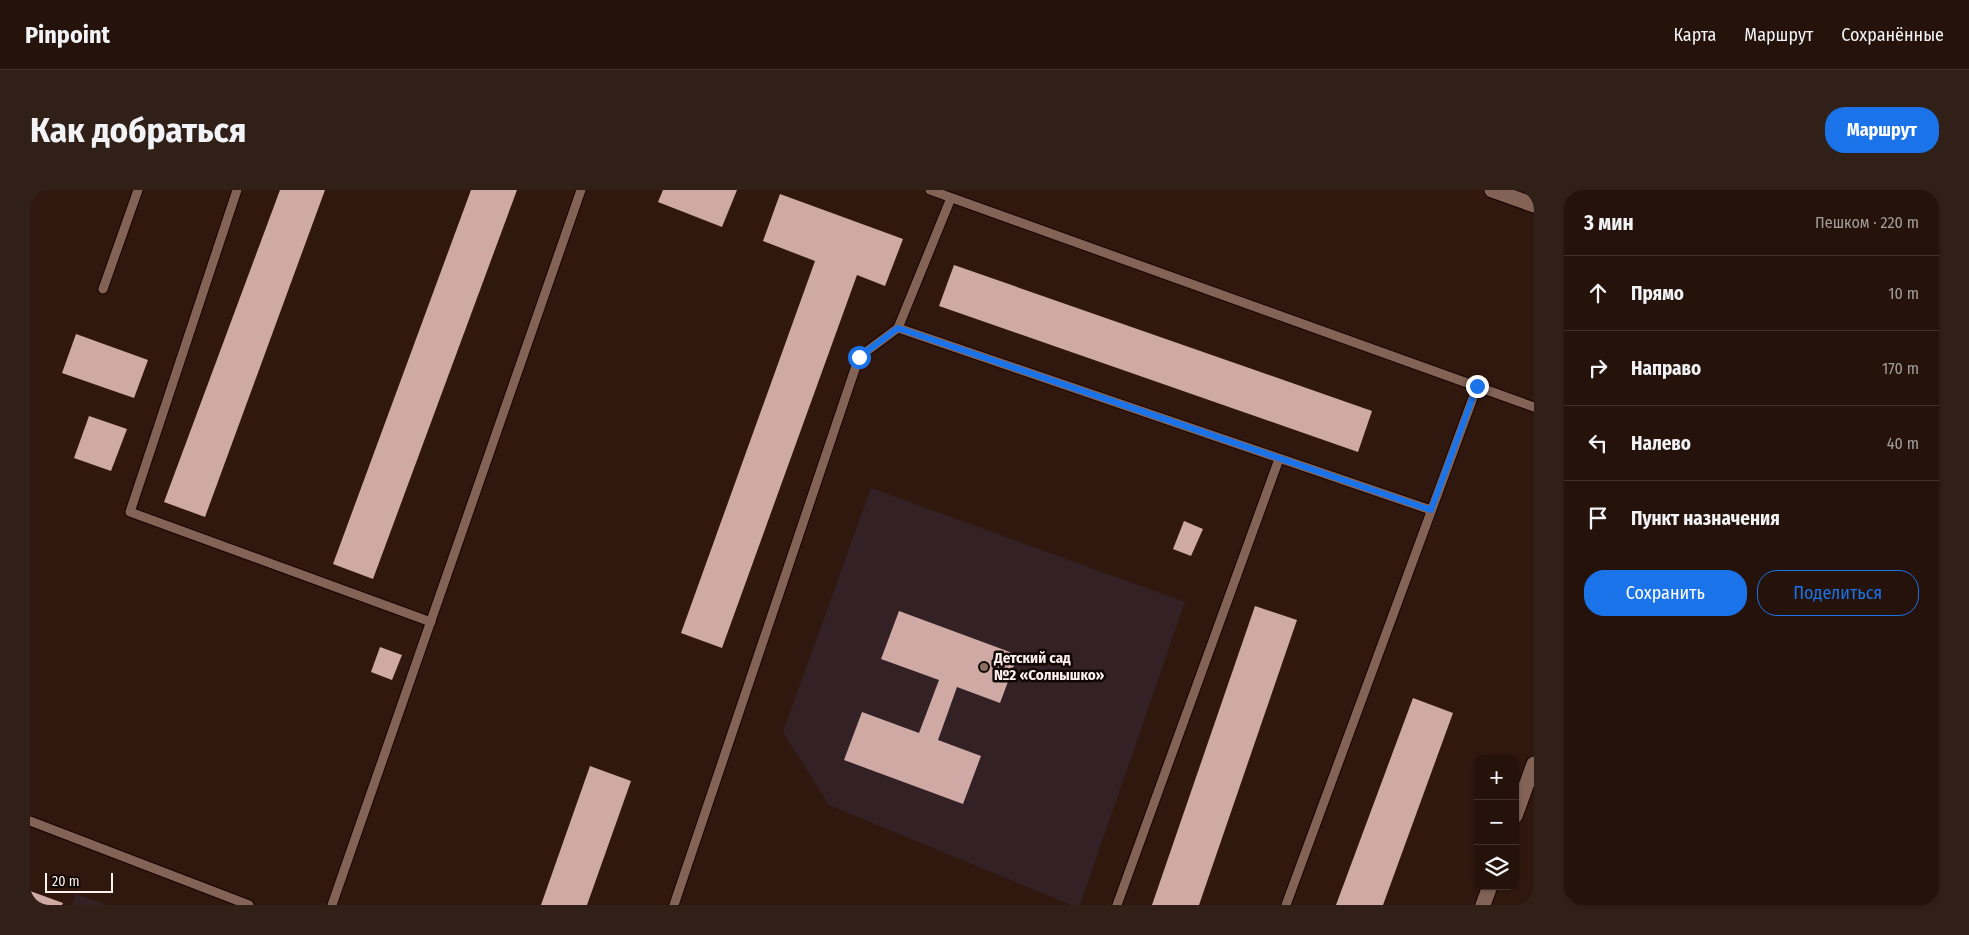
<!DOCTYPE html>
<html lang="ru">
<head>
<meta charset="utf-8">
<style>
  :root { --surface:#25120a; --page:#312018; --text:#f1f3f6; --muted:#a39e9c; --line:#42322b; --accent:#1a73e8 }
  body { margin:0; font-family:"Fira Sans Condensed",sans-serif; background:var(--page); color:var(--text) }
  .controls { position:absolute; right:15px; bottom:15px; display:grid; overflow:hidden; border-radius:10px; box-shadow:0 1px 4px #0004 }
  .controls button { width:45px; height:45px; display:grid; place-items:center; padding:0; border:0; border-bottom:1px solid var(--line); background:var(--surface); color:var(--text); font:25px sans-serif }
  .scale { position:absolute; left:15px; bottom:12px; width:68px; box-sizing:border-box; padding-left:5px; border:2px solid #fdf2ee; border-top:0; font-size:14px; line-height:18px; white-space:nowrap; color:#fdf2ee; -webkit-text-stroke:4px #110704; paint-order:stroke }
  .stop { position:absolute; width:15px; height:15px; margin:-11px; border:4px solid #1a73e8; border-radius:50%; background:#fff }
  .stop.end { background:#1a73e8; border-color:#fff; box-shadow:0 1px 5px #0008 }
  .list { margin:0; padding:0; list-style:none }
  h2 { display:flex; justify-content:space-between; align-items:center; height:65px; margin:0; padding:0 20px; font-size:21px }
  h2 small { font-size:16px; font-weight:400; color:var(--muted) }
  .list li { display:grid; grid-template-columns:32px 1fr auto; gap:15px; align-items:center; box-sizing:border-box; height:75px; padding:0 20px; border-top:1px solid var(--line) }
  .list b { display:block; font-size:19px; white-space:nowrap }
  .list em { font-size:16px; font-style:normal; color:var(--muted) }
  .actions { display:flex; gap:10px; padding:15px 20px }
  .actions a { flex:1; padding:11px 0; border:1px solid var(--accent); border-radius:20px; text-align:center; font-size:18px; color:var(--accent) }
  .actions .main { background:var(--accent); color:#fff }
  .icon { flex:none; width:28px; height:28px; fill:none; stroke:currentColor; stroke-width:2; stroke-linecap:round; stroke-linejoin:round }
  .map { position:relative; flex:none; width:1504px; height:715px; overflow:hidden; border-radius:20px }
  header { display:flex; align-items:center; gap:30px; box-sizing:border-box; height:70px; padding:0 25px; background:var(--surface); border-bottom:1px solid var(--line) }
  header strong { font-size:24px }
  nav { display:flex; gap:28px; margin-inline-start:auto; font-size:18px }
  .intro { display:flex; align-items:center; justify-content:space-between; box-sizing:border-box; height:120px; padding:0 30px }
  h1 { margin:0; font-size:35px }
  .button { padding:12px 22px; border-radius:20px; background:var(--accent); color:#fff; font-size:18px; font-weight:700 }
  main { display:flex; gap:30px; padding:0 30px }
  aside { flex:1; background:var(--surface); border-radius:20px; box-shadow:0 1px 4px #0004 }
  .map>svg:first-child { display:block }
  .education { fill:#342126 }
  .building { fill:#cfaaa4 }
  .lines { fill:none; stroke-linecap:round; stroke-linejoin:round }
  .lane-casing { stroke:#180300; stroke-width:11 }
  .secondary-casing { stroke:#180300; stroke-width:17 }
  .lane { stroke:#826356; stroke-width:9 }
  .secondary { stroke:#826356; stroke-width:15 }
  .route { stroke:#1a73e8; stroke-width:6 }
  .education-dot { fill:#8d6e63; stroke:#110704; stroke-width:2 }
  .labels { text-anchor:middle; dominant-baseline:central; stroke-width:5; stroke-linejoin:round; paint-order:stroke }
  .poi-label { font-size:15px; font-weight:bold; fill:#fdf2ee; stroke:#110704; text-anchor:start }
</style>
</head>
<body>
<header>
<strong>Pinpoint</strong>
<nav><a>Карта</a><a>Маршрут</a><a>Сохранённые</a></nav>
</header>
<div class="intro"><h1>Как добраться</h1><a class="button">Маршрут</a></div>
<main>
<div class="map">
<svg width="1504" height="715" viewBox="0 0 1504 715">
  <rect width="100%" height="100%" fill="#31180e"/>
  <g class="education">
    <path d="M841,298L1155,412L1050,715H1041L799,615L753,542Z"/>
    <path d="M46,704L77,715H42Z"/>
  </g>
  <g class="building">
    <path d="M250,0H295L175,327L134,312Z"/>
    <path d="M441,0H487L343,389L303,374Z"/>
    <path d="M633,0H707L692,37L628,12Z"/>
    <path d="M750,4L873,49L855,96L827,85L692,458L651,443L785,71L733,51Z"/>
    <path d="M924,75L1342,221L1328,262L909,116Z"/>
    <path d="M46,144L118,170L104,208L32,183Z"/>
    <path d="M59,226L97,239L81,281L44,268Z"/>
    <path d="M1154,331L1173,339L1161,366L1143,359Z"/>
    <path d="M1225,416L1267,430L1169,715H1122Z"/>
    <path d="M869,421L988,465L970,513L927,497L908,550L951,566L933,614L814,570L832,522L889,543L909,490L851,469Z"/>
    <path d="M350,457L372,465L362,490L341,482Z"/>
    <path d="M1383,508L1423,523L1353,715H1306Z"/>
    <path d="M560,576L601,591L557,715H511Z"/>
    <path d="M0,701L33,713L32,715H0Z"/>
  </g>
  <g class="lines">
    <defs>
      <g id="lane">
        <path d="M207,0L100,322L401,432"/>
        <path d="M900,0L1504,217"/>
        <path d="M73,99L108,0"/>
        <path d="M868,138L1401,320"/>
        <path d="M0,631L219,715"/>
        <path d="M302,715L551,0"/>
        <path d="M644,715L829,167L868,138L921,8"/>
        <path d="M1087,715L1249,269"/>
        <path d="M1256,715L1447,197"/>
      </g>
      <g id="secondary">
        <path d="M1462,0L1504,15"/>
        <path d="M1485,626L1504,574"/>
        <path d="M1453,715L1460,696"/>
      </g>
    </defs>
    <use href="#lane" class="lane-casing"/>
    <use href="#secondary" class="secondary-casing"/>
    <use href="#lane" class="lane"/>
    <use href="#secondary" class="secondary"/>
  </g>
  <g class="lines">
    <path class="route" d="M829,167L868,138L1401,320L1447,196"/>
  </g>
  <circle class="education-dot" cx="954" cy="477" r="5"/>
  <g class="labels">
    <g class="poi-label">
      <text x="964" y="468">Детский сад<tspan x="964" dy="17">№2 «Солнышко»</tspan></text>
    </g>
  </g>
</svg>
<div class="controls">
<button>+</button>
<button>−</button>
<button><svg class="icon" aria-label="layers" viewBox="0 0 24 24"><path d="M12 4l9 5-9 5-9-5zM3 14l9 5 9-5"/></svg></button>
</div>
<div class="scale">20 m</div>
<div class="stop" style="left:829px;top:167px"></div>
<div class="stop end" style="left:1447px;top:196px"></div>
</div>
<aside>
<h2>3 мин<small>Пешком · 220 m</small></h2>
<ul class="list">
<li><svg class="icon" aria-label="ahead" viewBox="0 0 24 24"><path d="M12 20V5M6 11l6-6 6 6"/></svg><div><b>Прямо</b></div><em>10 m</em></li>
<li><svg class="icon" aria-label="right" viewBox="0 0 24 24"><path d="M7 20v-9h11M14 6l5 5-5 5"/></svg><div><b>Направо</b></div><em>170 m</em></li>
<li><svg class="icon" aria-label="left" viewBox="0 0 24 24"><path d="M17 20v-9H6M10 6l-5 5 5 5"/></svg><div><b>Налево</b></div><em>40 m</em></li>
<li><svg class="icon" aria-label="arrive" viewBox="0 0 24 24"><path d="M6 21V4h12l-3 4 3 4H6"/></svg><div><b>Пункт назначения</b></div></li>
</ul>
<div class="actions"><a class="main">Сохранить</a><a>Поделиться</a></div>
</aside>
</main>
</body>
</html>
